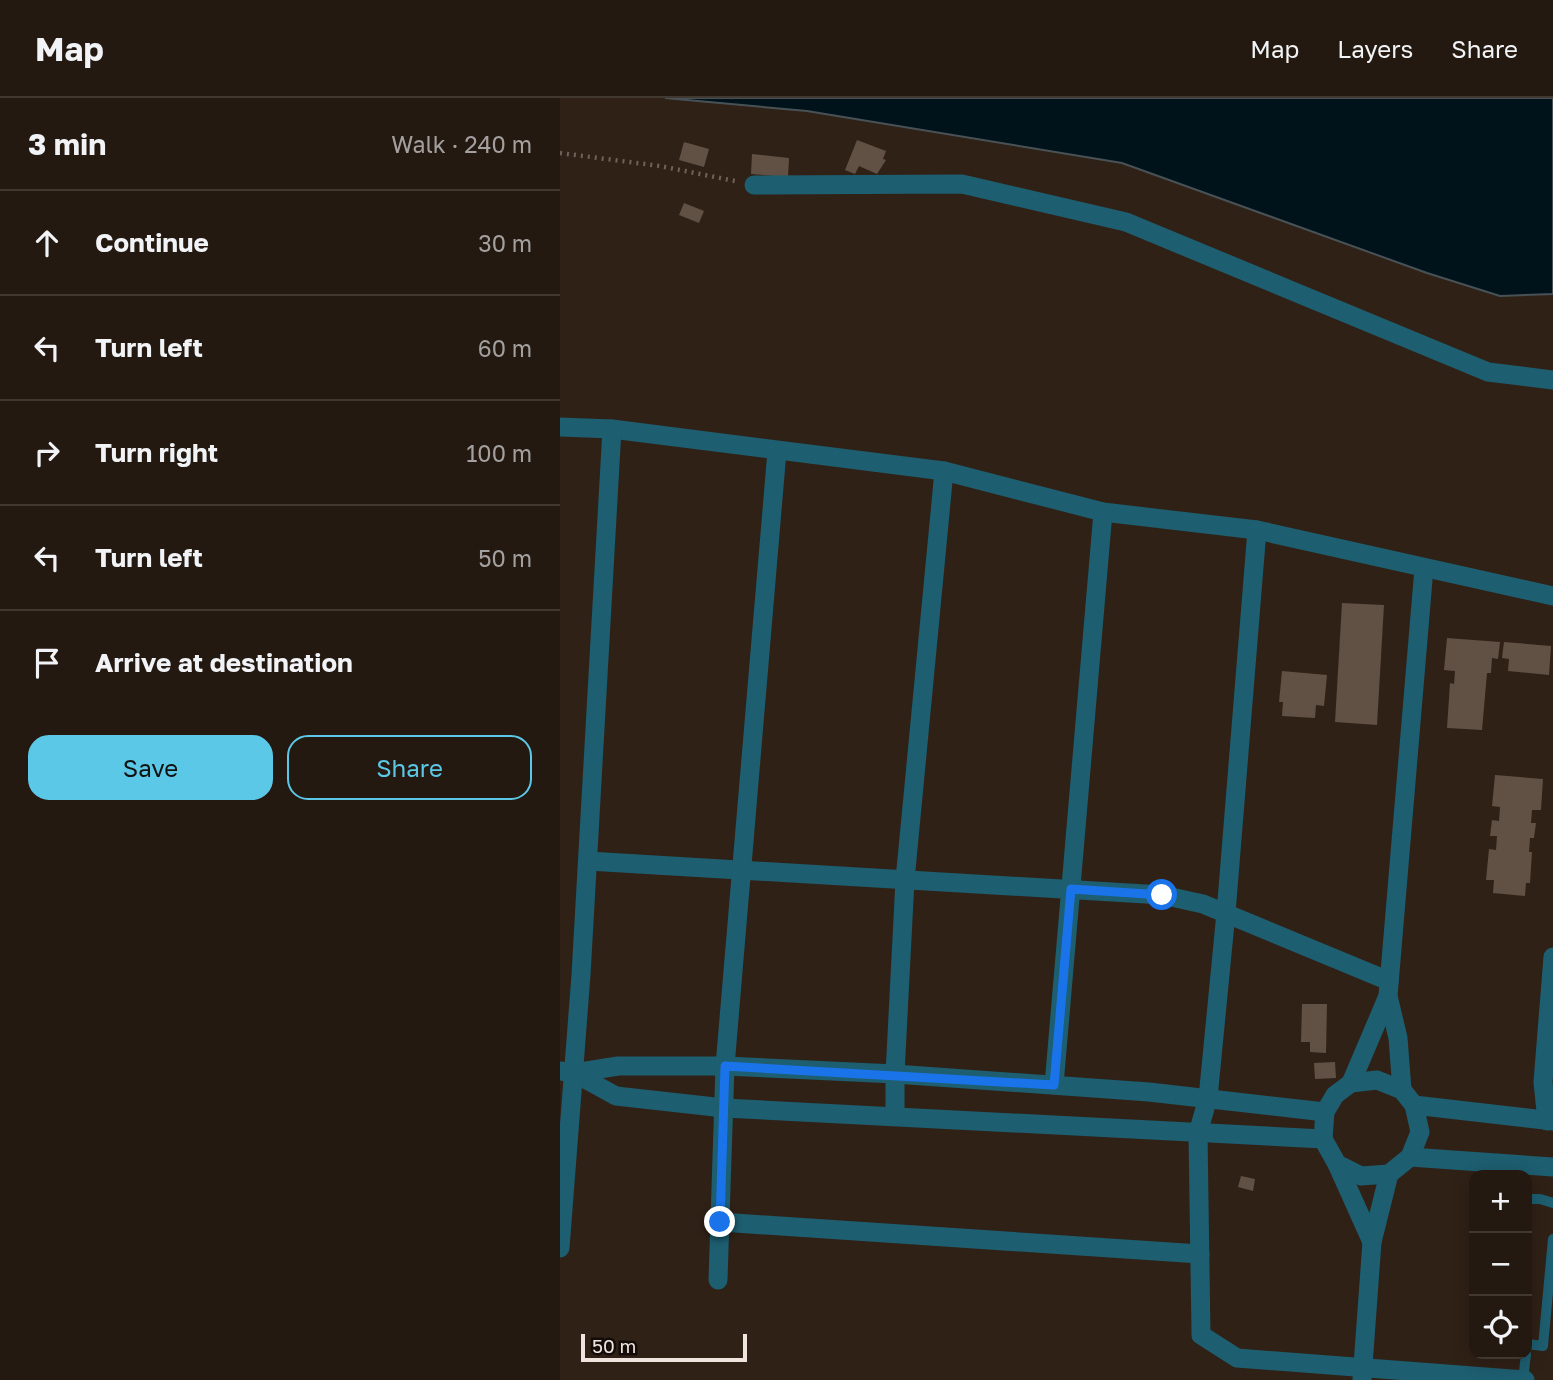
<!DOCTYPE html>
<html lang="en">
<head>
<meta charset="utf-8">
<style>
  :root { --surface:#241910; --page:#30261e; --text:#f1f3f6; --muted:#a3a09f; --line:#413830; --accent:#5bc8e7 }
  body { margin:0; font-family:"Golos Text",sans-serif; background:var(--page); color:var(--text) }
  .controls { position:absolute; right:21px; bottom:21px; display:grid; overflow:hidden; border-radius:14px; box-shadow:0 4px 18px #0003 }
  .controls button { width:63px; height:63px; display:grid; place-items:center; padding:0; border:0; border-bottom:2px solid var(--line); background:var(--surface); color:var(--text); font:35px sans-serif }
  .scale { position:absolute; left:21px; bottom:18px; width:166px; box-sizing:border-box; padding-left:7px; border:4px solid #f0e5de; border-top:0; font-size:19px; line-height:24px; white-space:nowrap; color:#f0e5de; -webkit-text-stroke:5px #130c08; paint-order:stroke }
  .stop { position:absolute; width:21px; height:21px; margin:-16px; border:5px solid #1a73e8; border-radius:50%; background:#fff }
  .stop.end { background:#1a73e8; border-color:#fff; box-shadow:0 2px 7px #0008 }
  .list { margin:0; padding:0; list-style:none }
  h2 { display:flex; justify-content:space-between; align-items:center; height:91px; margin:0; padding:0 28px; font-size:30px }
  h2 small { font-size:23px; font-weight:400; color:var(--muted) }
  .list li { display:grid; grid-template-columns:46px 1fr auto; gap:21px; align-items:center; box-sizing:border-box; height:105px; padding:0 28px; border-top:2px solid var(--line) }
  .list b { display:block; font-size:26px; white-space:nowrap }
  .list em { font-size:23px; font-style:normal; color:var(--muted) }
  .actions { display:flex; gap:14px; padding:21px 28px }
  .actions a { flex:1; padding:16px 0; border:2px solid var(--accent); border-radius:21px; text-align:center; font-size:24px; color:var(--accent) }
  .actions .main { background:var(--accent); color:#111 }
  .icon { flex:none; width:38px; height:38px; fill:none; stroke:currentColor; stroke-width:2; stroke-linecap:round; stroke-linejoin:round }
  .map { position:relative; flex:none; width:993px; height:1282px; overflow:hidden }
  header { display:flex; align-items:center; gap:42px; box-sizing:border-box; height:98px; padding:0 35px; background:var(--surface); border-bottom:2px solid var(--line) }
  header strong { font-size:33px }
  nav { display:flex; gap:38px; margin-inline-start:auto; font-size:24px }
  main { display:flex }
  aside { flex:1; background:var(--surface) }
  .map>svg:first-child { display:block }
  .water { fill:#00131b; stroke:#485256; stroke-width:2 }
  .building { fill:#615044 }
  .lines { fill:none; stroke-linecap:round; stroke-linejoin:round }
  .path { stroke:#706258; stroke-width:4.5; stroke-dasharray:2 5; stroke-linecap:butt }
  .service { stroke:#1d5e70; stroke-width:10 }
  .minor { stroke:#1d5e70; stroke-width:19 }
  .route { stroke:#1a73e8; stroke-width:9 }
</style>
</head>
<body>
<header>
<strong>Map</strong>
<nav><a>Map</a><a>Layers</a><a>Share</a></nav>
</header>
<main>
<aside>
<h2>3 min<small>Walk · 240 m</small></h2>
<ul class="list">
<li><svg class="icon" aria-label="ahead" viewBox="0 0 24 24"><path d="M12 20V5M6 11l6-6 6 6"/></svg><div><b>Continue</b></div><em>30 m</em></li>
<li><svg class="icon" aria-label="left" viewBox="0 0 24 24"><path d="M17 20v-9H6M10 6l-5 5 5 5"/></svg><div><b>Turn left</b></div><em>60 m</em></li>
<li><svg class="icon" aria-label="right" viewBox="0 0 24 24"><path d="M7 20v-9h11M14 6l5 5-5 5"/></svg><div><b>Turn right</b></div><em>100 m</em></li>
<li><svg class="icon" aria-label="left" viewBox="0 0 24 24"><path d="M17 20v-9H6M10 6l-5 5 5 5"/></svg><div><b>Turn left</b></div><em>50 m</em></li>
<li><svg class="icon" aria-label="arrive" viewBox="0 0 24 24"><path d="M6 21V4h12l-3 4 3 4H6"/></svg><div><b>Arrive at destination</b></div></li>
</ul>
<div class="actions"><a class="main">Save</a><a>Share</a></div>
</aside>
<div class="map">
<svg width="993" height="1282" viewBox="0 0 993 1282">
  <rect width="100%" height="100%" fill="#302116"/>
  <path class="water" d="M105,0H993V196L940,198L867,175L562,65L247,13Z"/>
  <g class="building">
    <path d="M297,42L326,53L323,61L326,62L317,76L299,68L295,76L285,72Z"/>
    <path d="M124,44L149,51L144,69L119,62Z"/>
    <path d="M192,56L229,60L228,79L191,76Z"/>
    <path d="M124,105L144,113L139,125L119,117Z"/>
    <path d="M782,505L824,507L817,627L775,624Z"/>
    <path d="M887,540L940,544L938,561L932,560L931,575H927L922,632L887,630L890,585L894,586L895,573L884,572Z"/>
    <path d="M944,544L991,548L989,577L948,573L949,561L942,560Z"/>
    <path d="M722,573L767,577L764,608L756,607L755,620L722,618L723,604H719Z"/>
    <path d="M935,677L983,681L981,712H972L971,725H976L974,740H970L969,754H972L970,785H966L965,798L933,795L934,782H926L929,751L936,752L937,738H930L932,722L939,723L940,709L932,708Z"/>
    <path d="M742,906H767L766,955L750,954V944H741Z"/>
    <path d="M775,964L776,980L755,981L754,965Z"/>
    <path d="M681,1078L695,1081L693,1093L678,1089Z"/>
  </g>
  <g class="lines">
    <path class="path" d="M0,55L100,68L175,83"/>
    <g class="service">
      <path d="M967,1101H980L993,1105"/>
      <path d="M967,1246L983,1248L993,1141"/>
      <path d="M963,1282L966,1256"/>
    </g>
    <g class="minor">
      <path d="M194,87L402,86L566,124L928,274L993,282"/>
      <path d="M0,329L52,331L384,373L543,414L697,432L993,498"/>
      <path d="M697,432L666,815L648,1000L638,1035L641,1237L677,1260L965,1282"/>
      <path d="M28,763L602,797L643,806L829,883"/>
      <path d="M0,973L14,975L56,998L164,1010L763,1041"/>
      <path d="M14,975L58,968H165L335,976L589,994L765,1014"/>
      <path d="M791,985L828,898"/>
      <path d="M494,987L543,414"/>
      <path d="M842,992L838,940L828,898L864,470"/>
      <path d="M854,1007L860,1034L850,1059L829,1076L801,1078L777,1066L763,1041L765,1014L775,997L791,985L817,982L842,992L854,1007L993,1023"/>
      <path d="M335,1018V976L345,782L384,373"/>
      <path d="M987,1023L983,984L993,859"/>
      <path d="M850,1059L993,1069"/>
      <path d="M777,1066L812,1144"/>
      <path d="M160,1124L640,1156"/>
      <path d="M0,1150L21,877L52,331"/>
      <path d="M158,1182L165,968L217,353"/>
      <path d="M802,1281L812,1144L829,1076"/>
    </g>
  </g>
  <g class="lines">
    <path class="route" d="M160,1124L165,968L494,987L511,791L602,797"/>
  </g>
</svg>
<div class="controls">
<button>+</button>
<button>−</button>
<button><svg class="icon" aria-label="locate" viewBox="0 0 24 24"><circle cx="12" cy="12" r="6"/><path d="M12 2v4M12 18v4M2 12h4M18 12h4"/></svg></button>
</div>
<div class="scale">50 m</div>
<div class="stop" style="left:602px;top:797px"></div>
<div class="stop end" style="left:160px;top:1124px"></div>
</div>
</main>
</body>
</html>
